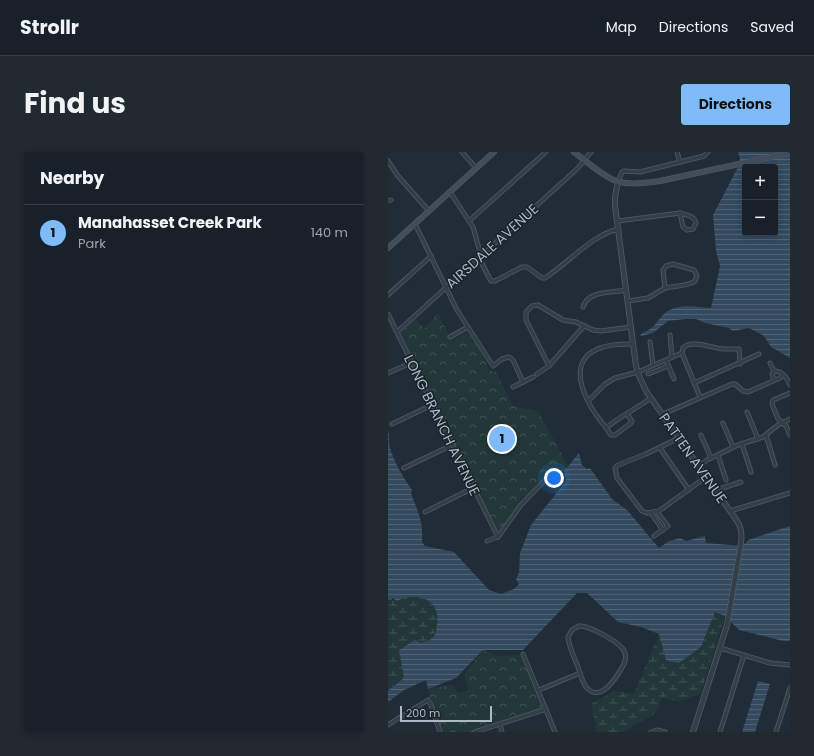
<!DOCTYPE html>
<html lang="en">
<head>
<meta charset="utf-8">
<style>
  :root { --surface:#182129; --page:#212931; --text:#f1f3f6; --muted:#9fa3a8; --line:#363e46; --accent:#7fbbf8 }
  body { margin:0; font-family:Poppins,sans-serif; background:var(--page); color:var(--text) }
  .controls { position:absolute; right:12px; top:12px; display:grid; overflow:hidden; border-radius:4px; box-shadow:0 2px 6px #0003 }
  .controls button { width:36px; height:36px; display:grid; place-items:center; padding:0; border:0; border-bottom:1px solid var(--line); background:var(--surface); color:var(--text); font:20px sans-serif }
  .scale { position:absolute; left:12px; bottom:10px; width:92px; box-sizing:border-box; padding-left:4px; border:2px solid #adb9c4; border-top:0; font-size:11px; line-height:14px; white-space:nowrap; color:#adb9c4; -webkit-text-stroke:3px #19232c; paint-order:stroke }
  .you { position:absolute; left:166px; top:326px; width:14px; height:14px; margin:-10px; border:3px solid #fff; border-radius:50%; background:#1a73e8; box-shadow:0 0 0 6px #1a73e833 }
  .badge { display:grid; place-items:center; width:26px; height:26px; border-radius:50%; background:var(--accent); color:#111; font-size:13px; font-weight:700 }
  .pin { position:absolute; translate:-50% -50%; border:2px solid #fff; box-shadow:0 1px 4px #0006 }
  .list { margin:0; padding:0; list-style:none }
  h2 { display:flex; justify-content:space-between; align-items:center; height:52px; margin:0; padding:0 16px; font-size:17px }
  h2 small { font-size:13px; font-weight:400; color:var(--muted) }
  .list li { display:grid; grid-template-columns:26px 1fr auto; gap:12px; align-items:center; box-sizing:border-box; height:56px; padding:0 16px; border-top:1px solid var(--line) }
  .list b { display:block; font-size:15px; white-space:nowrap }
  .list p { margin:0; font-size:13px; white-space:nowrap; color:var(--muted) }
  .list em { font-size:13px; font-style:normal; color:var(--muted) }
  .map { position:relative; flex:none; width:402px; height:580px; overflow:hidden; border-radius:4px }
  header { display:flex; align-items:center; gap:24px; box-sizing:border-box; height:56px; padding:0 20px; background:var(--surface); border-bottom:1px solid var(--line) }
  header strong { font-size:19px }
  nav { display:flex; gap:22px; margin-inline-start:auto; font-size:14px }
  .intro { display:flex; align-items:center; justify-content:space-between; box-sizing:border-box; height:96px; padding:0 24px }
  h1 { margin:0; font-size:28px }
  .button { padding:10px 18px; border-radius:4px; background:var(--accent); color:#111; font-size:14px; font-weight:700 }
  main { display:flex; gap:24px; padding:0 24px }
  aside { flex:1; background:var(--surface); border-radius:4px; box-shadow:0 2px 6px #0003 }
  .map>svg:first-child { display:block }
  .wetland { fill:url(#wetland-marsh) }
  .park { fill:url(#park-crowns) }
  .water { fill:url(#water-rules); fill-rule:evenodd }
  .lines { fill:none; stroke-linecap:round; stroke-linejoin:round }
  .minor-casing { stroke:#515c65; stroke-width:5 }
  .tertiary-casing { stroke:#515c65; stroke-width:6 }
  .secondary-casing { stroke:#515c65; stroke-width:6 }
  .minor { stroke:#333e48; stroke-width:3.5 }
  .tertiary { stroke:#333e48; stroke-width:4.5 }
  .secondary { stroke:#414d5b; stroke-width:5 }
  .labels { text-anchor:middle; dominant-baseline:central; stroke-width:3; stroke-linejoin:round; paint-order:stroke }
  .street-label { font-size:14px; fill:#adb9c4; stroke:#19232c }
</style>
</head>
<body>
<header>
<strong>Strollr</strong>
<nav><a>Map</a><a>Directions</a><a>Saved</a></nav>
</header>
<div class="intro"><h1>Find us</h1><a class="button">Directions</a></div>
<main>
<aside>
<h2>Nearby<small></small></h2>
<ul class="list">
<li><span class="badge">1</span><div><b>Manahasset Creek Park</b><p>Park</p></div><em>140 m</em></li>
</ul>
</aside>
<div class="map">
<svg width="402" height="580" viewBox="0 0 402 580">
  <defs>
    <pattern id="wetland-marsh" width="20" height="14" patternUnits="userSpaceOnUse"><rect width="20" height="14" fill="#223838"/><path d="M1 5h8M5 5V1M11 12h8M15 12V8" fill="none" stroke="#3f5353"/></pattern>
    <pattern id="park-crowns" width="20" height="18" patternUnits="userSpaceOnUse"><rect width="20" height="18" fill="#223838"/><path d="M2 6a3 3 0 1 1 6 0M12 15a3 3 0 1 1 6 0" fill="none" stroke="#3f5353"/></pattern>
    <pattern id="water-rules" width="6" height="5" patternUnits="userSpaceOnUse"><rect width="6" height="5" fill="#334a5f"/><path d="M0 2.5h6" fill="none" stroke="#4e6274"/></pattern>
  </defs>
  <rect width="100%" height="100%" fill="#202c37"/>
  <g class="wetland">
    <path d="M25,444C30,445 38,446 42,450C52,458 53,479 43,486C36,492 30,490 22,491C19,492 15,496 11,497L16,526L0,539V447L3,448L5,446L9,449L17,445Z"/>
    <path d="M327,460L337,464L313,541L292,550L274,546L268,561L235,580H209L203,552L226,539L246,542L271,482L278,507L313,495Z"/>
  </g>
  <g class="park">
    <path d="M50,161L63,188L79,181L89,193L102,219L108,220L125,254L150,259L180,314L176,319L178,329L169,341L157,332L151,330L131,351L114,378L109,379L12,181L28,167L36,177Z"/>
    <path d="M95,498L111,504L132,503L135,498L157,557L85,580H52L40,537L65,533L70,541L80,538L76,523Z"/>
  </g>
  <g class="water">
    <path d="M350,0H402V206L383,195L376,184L361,176L345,179L341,176L317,171L308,167H297L280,169L265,181L254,184H252L254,181C266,178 269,168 277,161C290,151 308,155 323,156L332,114L328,99L325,63L349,17L352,7ZM357,15H387V81H357Z"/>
    <path d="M0,278C2,284 0,290 2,296C7,312 15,325 24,338L23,341C27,353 34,366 34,379C35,385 32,389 37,394L66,400L101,438L113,442L126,437L131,432L128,427L131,421L132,401L143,373L178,329L176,319L191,301L194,313L199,317L202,316L224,347L239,358L271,396L281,389L292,386L298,389L317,384L318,391L355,394L360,388L402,374V489H395L351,478L337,464L327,460L313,495L291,511L278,508L271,482L253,475L230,470L199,441H189L135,498H95L68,526L40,537L38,528L16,538L0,550V539L16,526L11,498L27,488L33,491C36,490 41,489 44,486C49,482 48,478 49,472C53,447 28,439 9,449L5,446L3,448L0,447Z"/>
    <path d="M370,529L382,532L367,580H354Z"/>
  </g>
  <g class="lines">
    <defs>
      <g id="minor">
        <path d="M74,0L88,16"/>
        <path d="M289,0L292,10L316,4L320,0"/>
        <path d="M0,9L10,24L41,59"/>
        <path d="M230,30L234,20L236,19L252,20L292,10"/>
        <path d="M62,40L85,75L93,104"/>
        <path d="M0,49L3,48"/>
        <path d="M292,61C298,63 306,63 308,71L305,77L299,78L295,75Z"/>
        <path d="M81,69L158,0"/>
        <path d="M230,69L292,61"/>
        <path d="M27,72L69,158L105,214L114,207L121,205L125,208L135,230"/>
        <path d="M91,106L103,129H107L134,115H139L154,126H157C179,112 205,82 231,77"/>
        <path d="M285,112L306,118L309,124L307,129C302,134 286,134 277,136L275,118L278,114Z"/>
        <path d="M0,143L43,104"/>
        <path d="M240,149L260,146L277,136"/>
        <path d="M195,155C200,138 224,141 238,138"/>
        <path d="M0,162L110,385"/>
        <path d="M9,180L190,16L203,0"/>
        <path d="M282,183L284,205"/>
        <path d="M62,185L80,175"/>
        <path d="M262,190L265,213"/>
        <path d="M294,201L312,245"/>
        <path d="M278,208L286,227"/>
        <path d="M382,211L386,219"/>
        <path d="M161,214L138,168V160L144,154L150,153L175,168L188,170L205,178L213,179L243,175"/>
        <path d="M0,221L23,211"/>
        <path d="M149,222L161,214L196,174"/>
        <path d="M260,222L280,214"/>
        <path d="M386,228L384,222L386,219C394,218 399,226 402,233"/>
        <path d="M306,231L371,202"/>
        <path d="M125,235L145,225"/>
        <path d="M402,241L385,248L384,252L390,267L398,274L402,283"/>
        <path d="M200,249L217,232L227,226L250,220L294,201L295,196C303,187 324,196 335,197C340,197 346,197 351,197L352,212"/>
        <path d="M359,260L370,287"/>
        <path d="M239,262L244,269L243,271L227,283H223C217,274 209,265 203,255C178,210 198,191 245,192"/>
        <path d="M275,262L344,232H347L355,239L360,240L392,226L395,223"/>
        <path d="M335,271L345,295"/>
        <path d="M4,272L44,253"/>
        <path d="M218,276C232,264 248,257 263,246"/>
        <path d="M313,283L323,306"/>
        <path d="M378,283L387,313"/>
        <path d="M291,286L258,302L230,313L227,316L229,326L254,359L259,361L271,359L318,325"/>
        <path d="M354,292L363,320"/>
        <path d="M272,296L301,338"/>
        <path d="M330,303L338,328"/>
        <path d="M311,314L319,308L350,293L375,285L390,273L402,267"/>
        <path d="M16,316L64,293"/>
        <path d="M328,338L353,330"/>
        <path d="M342,359L402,341"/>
        <path d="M37,360L85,336"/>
        <path d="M263,361L275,378"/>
        <path d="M266,384L280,374L269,360"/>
        <path d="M99,389L110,385L133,353L160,325"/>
        <path d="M191,474C200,473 229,489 235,497C239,502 238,507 236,512C230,523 213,553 198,535C194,529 192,521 190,515C186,505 181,495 180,485L184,478Z"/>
        <path d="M332,496L382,511L402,513"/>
        <path d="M135,502L167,580"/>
        <path d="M151,538L192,521"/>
        <path d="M112,572L114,580"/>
        <path d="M0,573L40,548L43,553L52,580"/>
        <path d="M87,580L158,557"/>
        <path d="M263,580L269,578L277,580"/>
        <path d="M332,580L356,503"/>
        <path d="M388,580L402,536"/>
      </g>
      <path id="tertiary" d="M230,30L227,45V54L248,214L252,226L258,239L342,359C351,371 355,376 353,391L339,473L305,580"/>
      <g id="secondary">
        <path d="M186,0C197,8 218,27 231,30C244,33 259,31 272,29L402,1"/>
        <path d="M0,96L106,0"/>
      </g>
    </defs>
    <use href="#minor" class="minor-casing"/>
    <use href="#tertiary" class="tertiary-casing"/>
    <use href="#secondary" class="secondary-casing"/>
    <use href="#minor" class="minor"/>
    <use href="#tertiary" class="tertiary"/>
    <use href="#secondary" class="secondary"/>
  </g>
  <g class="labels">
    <g class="street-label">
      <text transform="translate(104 94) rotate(-42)">AIRSDALE AVENUE</text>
      <text transform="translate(54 273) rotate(64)">LONG BRANCH AVENUE</text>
      <text transform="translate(305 306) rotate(55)">PATTEN AVENUE</text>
    </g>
  </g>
</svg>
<div class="controls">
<button>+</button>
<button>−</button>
</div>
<div class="scale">200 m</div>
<div class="you"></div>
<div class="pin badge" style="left:114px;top:287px">1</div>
</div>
</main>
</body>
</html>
